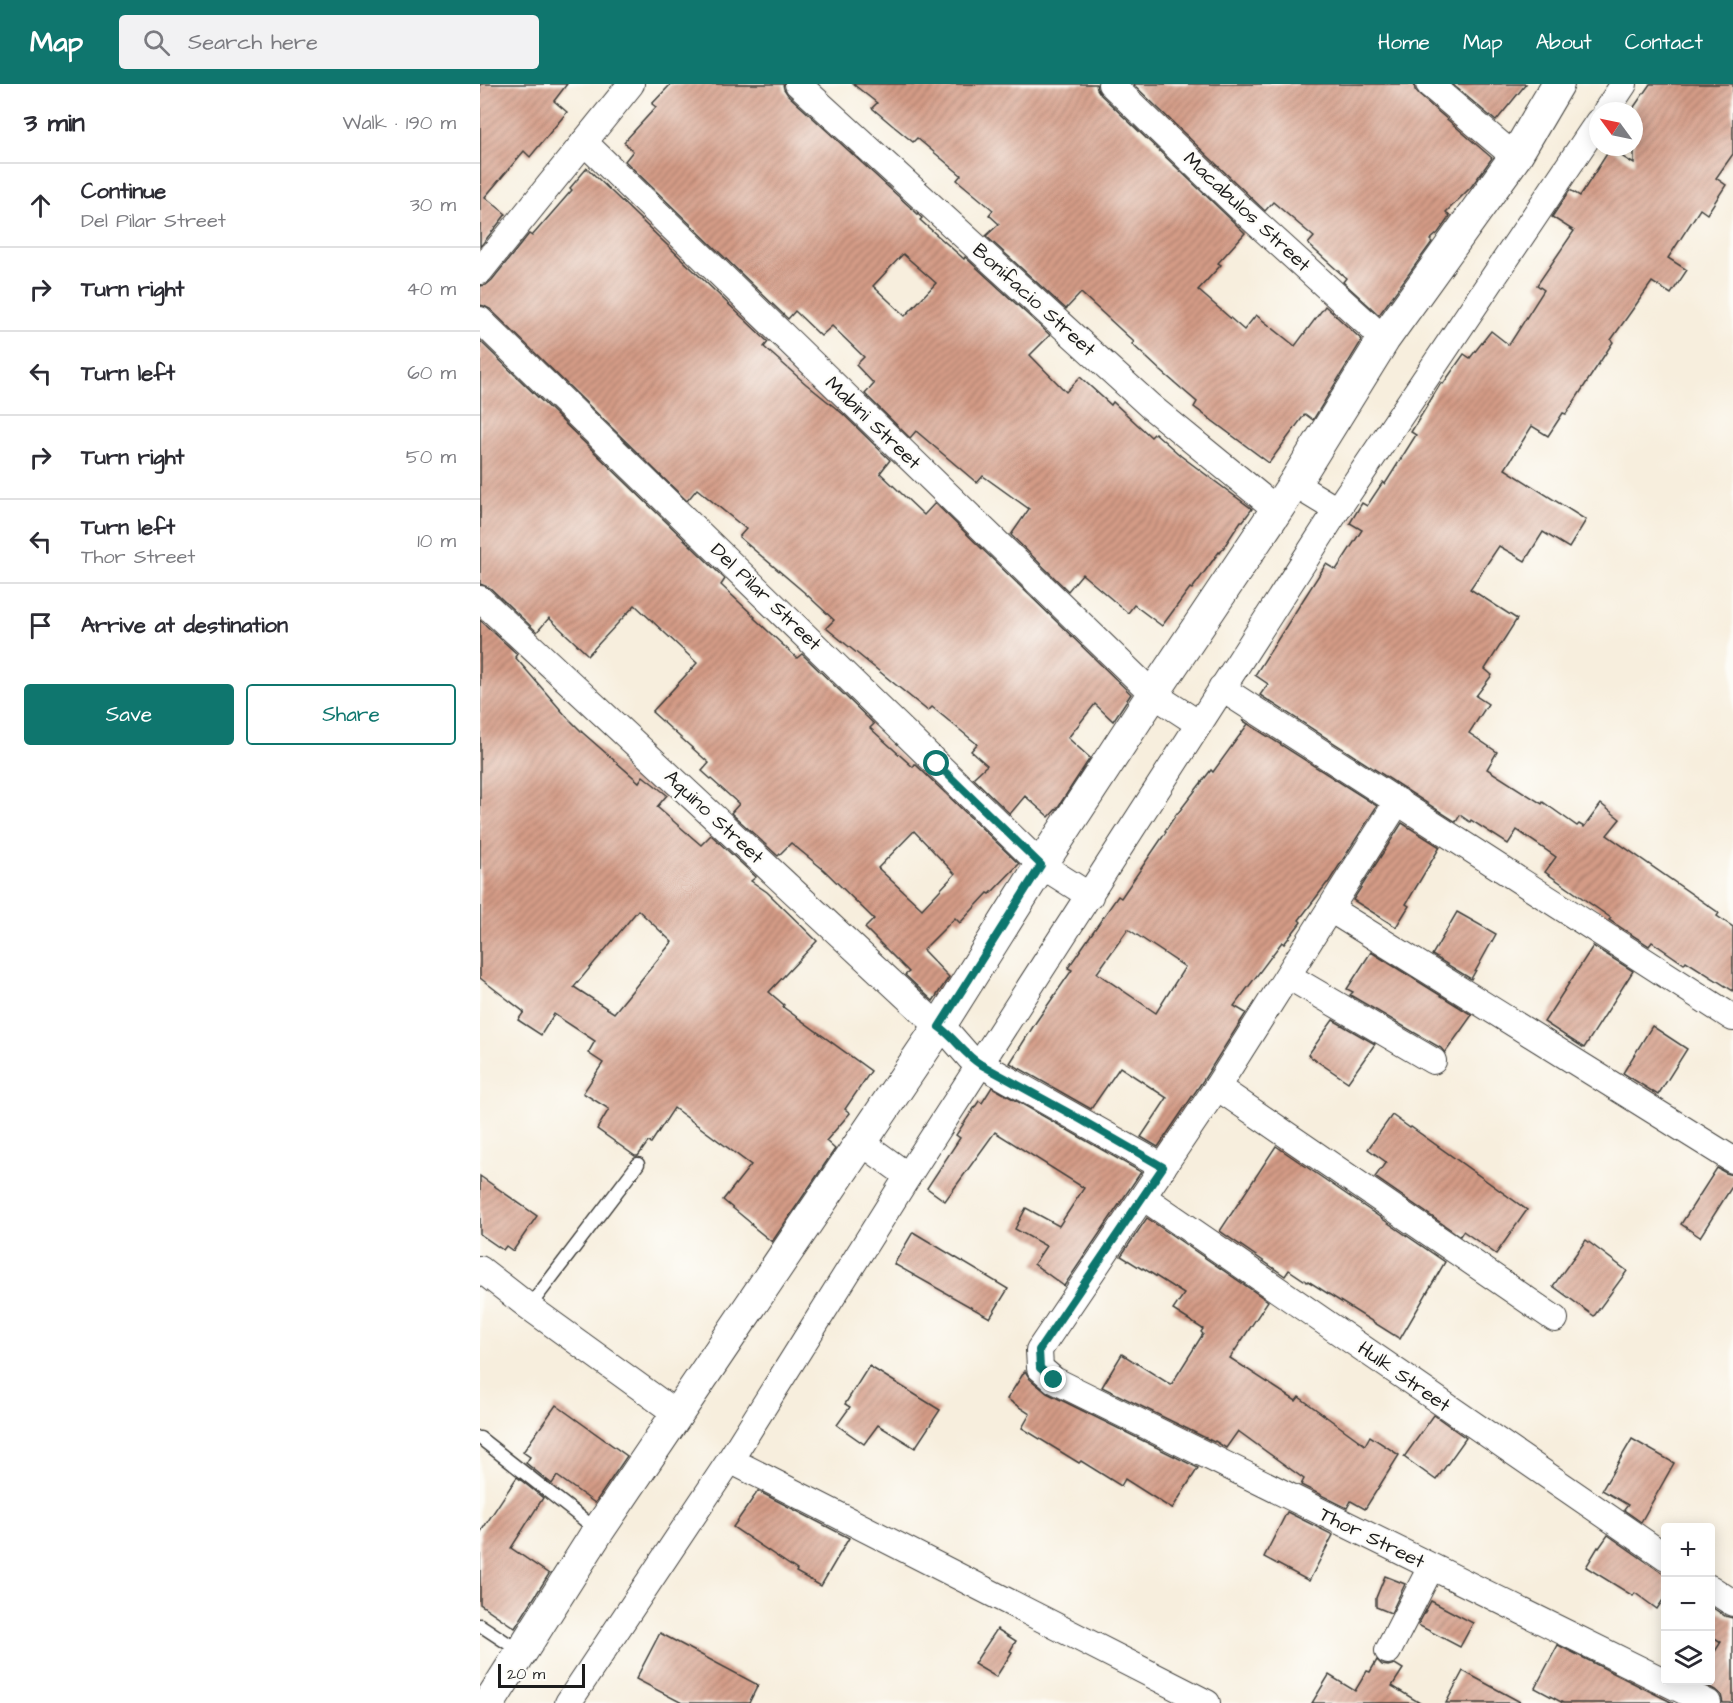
<!DOCTYPE html>
<html lang="en">
<head>
<meta charset="utf-8">
<style>
  :root { --surface:#fff; --page:#f2f2f3; --text:#2b2b33; --muted:#7c7c81; --line:#e1e1e2; --accent:#0f766e }
  body { margin:0; font-family:"Architects Daughter",sans-serif; background:var(--page); color:var(--text) }
  .controls { position:absolute; right:18px; bottom:18px; display:grid; overflow:hidden; border-radius:6px; box-shadow:0 3px 15px #0003 }
  .controls button { width:54px; height:54px; display:grid; place-items:center; padding:0; border:0; border-bottom:2px solid var(--line); background:var(--surface); color:var(--text); font:30px sans-serif }
  .compass { position:absolute; left:1109px; top:18px; width:54px; height:54px; border-radius:50%; background:var(--surface); box-shadow:0 3px 15px #0003; rotate:303deg }
  .scale { position:absolute; left:18px; bottom:15px; width:87px; box-sizing:border-box; padding-left:6px; border:3px solid #1c1c1c; border-top:0; font-size:16px; line-height:21px; white-space:nowrap; color:#1c1c1c; -webkit-text-stroke:4px #fdfcf7; paint-order:stroke }
  .stop { position:absolute; width:18px; height:18px; margin:-14px; border:4px solid #0f766e; border-radius:50%; background:#fff }
  .stop.end { background:#0f766e; border-color:#fff; box-shadow:0 2px 6px #0008 }
  .list { margin:0; padding:0; list-style:none }
  h2 { display:flex; justify-content:space-between; align-items:center; height:78px; margin:0; padding:0 24px; font-size:26px }
  h2 small { font-size:20px; font-weight:400; color:var(--muted) }
  .list li { display:grid; grid-template-columns:39px 1fr auto; gap:18px; align-items:center; box-sizing:border-box; height:84px; padding:0 24px; border-top:2px solid var(--line) }
  .list b { display:block; font-size:22px; white-space:nowrap }
  .list p { margin:0; font-size:20px; white-space:nowrap; color:var(--muted) }
  .list em { font-size:20px; font-style:normal; color:var(--muted) }
  .actions { display:flex; gap:12px; padding:18px 24px }
  .actions a { flex:1; padding:14px 0; border:2px solid var(--accent); border-radius:6px; text-align:center; font-size:21px; color:var(--accent) }
  .actions .main { background:var(--accent); color:#fff }
  .icon { flex:none; width:33px; height:33px; fill:none; stroke:currentColor; stroke-width:2; stroke-linecap:round; stroke-linejoin:round }
  .map { position:relative; flex:none; width:1253px; height:1619px; overflow:hidden }
  header { display:flex; align-items:center; gap:36px; box-sizing:border-box; height:84px; padding:0 30px; background:var(--accent); color:#fff }
  header strong { font-size:28px }
  nav { display:flex; gap:33px; margin-inline-start:auto; font-size:21px }
  .search { width:420px; height:54px; background:var(--page); display:flex; align-items:center; gap:15px; box-sizing:border-box; padding:0 21px; border-radius:6px; color:var(--muted); font-size:22px }
  main { display:flex }
  aside { flex:1; background:var(--surface) }
  .map>svg:first-child { display:block }
  .building { fill:url(#building-hatch); fill-rule:evenodd }
  .lines { fill:none; stroke-linecap:round; stroke-linejoin:round }
  .service-casing { stroke:#3d3c39; stroke-width:15 }
  .minor-casing { stroke:#3d3c39; stroke-width:28 }
  .tertiary-casing { stroke:#3d3c39; stroke-width:34 }
  .service { stroke:#fff; stroke-width:12 }
  .minor { stroke:#fff; stroke-width:26 }
  .tertiary { stroke:#fff; stroke-width:32 }
  .route { stroke:#0f766e; stroke-width:8 }
  .labels { text-anchor:middle; dominant-baseline:central; stroke-width:4.5; stroke-linejoin:round; paint-order:stroke }
  .street-label { font-size:20px; fill:#1c1c1c; stroke:#fdfcf7 }
</style>
</head>
<body>
<header>
<strong>Map</strong>
<div class="search"><svg class="icon" aria-label="search" viewBox="0 0 24 24"><circle cx="10" cy="10" r="6"/><path d="M15 15l6 6"/></svg>Search here</div>
<nav><a>Home</a><a>Map</a><a>About</a><a>Contact</a></nav>
</header>
<main>
<aside>
<h2>3 min<small>Walk · 190 m</small></h2>
<ul class="list">
<li><svg class="icon" aria-label="ahead" viewBox="0 0 24 24"><path d="M12 20V5M6 11l6-6 6 6"/></svg><div><b>Continue</b><p>Del Pilar Street</p></div><em>30 m</em></li>
<li><svg class="icon" aria-label="right" viewBox="0 0 24 24"><path d="M7 20v-9h11M14 6l5 5-5 5"/></svg><div><b>Turn right</b></div><em>40 m</em></li>
<li><svg class="icon" aria-label="left" viewBox="0 0 24 24"><path d="M17 20v-9H6M10 6l-5 5 5 5"/></svg><div><b>Turn left</b></div><em>60 m</em></li>
<li><svg class="icon" aria-label="right" viewBox="0 0 24 24"><path d="M7 20v-9h11M14 6l5 5-5 5"/></svg><div><b>Turn right</b></div><em>50 m</em></li>
<li><svg class="icon" aria-label="left" viewBox="0 0 24 24"><path d="M17 20v-9H6M10 6l-5 5 5 5"/></svg><div><b>Turn left</b><p>Thor Street</p></div><em>10 m</em></li>
<li><svg class="icon" aria-label="arrive" viewBox="0 0 24 24"><path d="M6 21V4h12l-3 4 3 4H6"/></svg><div><b>Arrive at destination</b></div></li>
</ul>
<div class="actions"><a class="main">Save</a><a>Share</a></div>
</aside>
<div class="map">
<svg width="1253" height="1619" viewBox="0 0 1253 1619">
  <defs>
    <pattern id="building-hatch" width="6" height="6" patternUnits="userSpaceOnUse" patternTransform="scale(1.5)"><rect width="6" height="6" fill="#d49b86"/><path d="M-1 1l2-2M0 6l6-6M5 7l2-2" fill="none" stroke="#ab7e6d"/></pattern>
  </defs>
  <rect width="100%" height="100%" fill="#fdfcf7"/>
  <filter id="ink" filterUnits="userSpaceOnUse"><feTurbulence type="fractalNoise" baseFrequency=".0167" numOctaves="2"/><feDisplacementMap in="SourceGraphic" scale="12" xChannelSelector="R" yChannelSelector="G"/><feConvolveMatrix kernelMatrix="1 2 1 2 8 2 1 2 1" color-interpolation-filters="sRGB"/></filter>
  <filter id="wash" filterUnits="userSpaceOnUse"><feTurbulence type="fractalNoise" baseFrequency=".008" numOctaves="4" result="noise"/><feDisplacementMap in="SourceGraphic" scale="24" xChannelSelector="R" yChannelSelector="G"/><feGaussianBlur stdDeviation="1.35" result="paint"/><feColorMatrix in="noise" values="0 0 0 0 0 0 0 0 0 0 0 0 0 0 0 0 0 1.4 0 .05"/><feComposite in="paint" operator="in"/></filter>
  <g filter="url(#wash)">
    <rect width="100%" height="100%" fill="#f7eedd"/>
    <g id="blocks">
      <g class="building">
        <path d="M0,0H87L74,17L87,28L50,73L44,67L5,113L26,130L0,163Z"/>
        <path d="M191,0H303L304,5L308,11L442,134L440,136L484,175L485,173L570,251L550,271L586,308L600,293L631,321L633,318L671,353L675,349L701,372L772,425L763,437H761L740,469L739,468L712,505L710,504L682,542L654,521L648,529L602,490L588,507L531,451L549,425L503,392L497,399L436,347L430,354L385,310L394,300L376,281L384,273L352,242L341,252L315,227L308,235L145,77L153,67L144,58L176,23L172,20ZM423,170L456,199L425,232L393,202Z"/>
        <path d="M373,0H616L617,5L621,11L765,149L738,179L741,181L718,206L764,246L776,231L815,262L845,222L882,256L833,336L825,330L789,379L714,323L717,318L681,287L652,260L654,258L601,209L586,225L506,152L519,140L509,131L513,126L477,96L481,91L437,54L433,58L412,41L392,24L397,19Z"/>
        <path d="M653,0H934L935,6L939,11L1012,74L991,103L966,128L970,132L958,149L950,156L952,158L899,231L863,198L866,194L828,160L834,153L793,118L785,127Z"/>
        <path d="M972,0H1046L1016,37Z"/>
        <path d="M1170,0H1253V70L1236,94L1246,101L1227,130L1220,125L1188,174L1207,186L1191,210L1172,198L1131,256L1133,258L1086,330L1083,329L1068,352L1052,342L1025,385L1106,436L1089,464L1063,448L1045,477L1019,462L990,505L1037,535L1005,585L1012,591L996,612L1008,620L989,649L1017,668L1007,685L1062,720L1063,718L1097,742L1099,740L1104,743L1121,720L1140,735L1127,751L1239,829L1237,832L1253,843V907L1206,877L1204,880L1172,858L1169,862L1129,836L1131,834L1065,788L1076,773L1037,746L1028,760L991,736L990,738L980,731L976,738L780,611L788,600L775,591L846,480L856,486L882,446L870,439L882,419L887,422L903,398L905,400L936,351L931,348L961,299L963,300L984,270L990,274L1011,247L1029,261L1064,206L1057,201L1094,147L1072,133L1090,106L1100,112L1130,65L1154,80V23Z"/>
        <path d="M107,84L288,258L284,263L326,300L363,330L410,376L400,389L444,431L455,419L651,610L633,637L615,620L588,654L610,674L578,723L569,733L545,712L530,730L493,694L507,681L491,667L497,660L452,623L448,627L346,544L354,536L325,509L259,453L266,445L217,405L207,417L10,225L4,222L0,221V202L6,201L12,196L49,150L52,152L92,106L90,104Z"/>
        <path d="M0,257L245,495L241,501L275,533L274,534L317,574L322,570L394,640L390,644L433,683L435,680L539,780L510,810L508,809L480,839L475,834L443,866L469,893L453,917L425,891L429,888L385,844L394,835L344,786L311,759L298,772L251,729L259,720L222,687L229,679L172,628L217,579L155,521L108,571L69,534L57,548L10,504L0,500ZM434,747L475,790L442,825L398,784Z"/>
        <path d="M0,536L37,570L35,573L86,632L103,649L159,698L163,692L187,711L177,723L221,761L231,751L276,793L271,797L287,808L337,857L289,908L304,921L303,923L391,987L365,1025L370,1029L346,1057L355,1065L292,1158L271,1141L272,1140L243,1116L271,1081L194,1024L171,1059L168,1058L158,1072H155L117,1045L129,1025L103,1009L123,979L108,969L115,957L74,930L61,951L38,936L44,928L0,894ZM158,826L192,858L134,929L94,903Z"/>
        <path d="M762,636L897,722L848,799H847L819,836L821,838L804,860L802,858L754,922L766,929L724,995L678,1063L661,1053L687,1014L640,983L611,1025L530,979L556,938L592,886L588,884L617,842L638,812L641,814L686,748L685,747L697,729H698L731,686L733,688L768,640ZM648,845L705,883L676,929L617,889Z"/>
        <path d="M922,739L960,763L926,820L929,822L916,843L873,816Z"/>
        <path d="M977,828L1016,850L991,895L952,871Z"/>
        <path d="M1113,862L1153,887L1104,964L1064,938Z"/>
        <path d="M891,868L992,931L965,969L961,964L870,911L873,908L867,905Z"/>
        <path d="M853,936L895,960L868,998L828,971Z"/>
        <path d="M1172,942L1207,965L1178,1011L1143,989Z"/>
        <path d="M512,1003L661,1088L584,1202L554,1180L566,1162L535,1145L546,1124L579,1142L604,1104L515,1048L465,1117L447,1104L480,1054L476,1051L499,1017L502,1019Z"/>
        <path d="M912,1031L930,1044L931,1043L1047,1126L1016,1170L983,1147L980,1152L895,1093L906,1078L888,1065Z"/>
        <path d="M796,1062L965,1178L920,1255L828,1197L827,1198L809,1186L805,1192L740,1147Z"/>
        <path d="M1237,1084L1246,1089L1253,1091V1101L1220,1153L1201,1140Z"/>
        <path d="M0,1092L57,1132L33,1167L26,1162L23,1166L0,1150Z"/>
        <path d="M667,1134L788,1217L750,1274L816,1317L819,1313L885,1361L890,1352L919,1371L885,1425L871,1417L867,1424L821,1401L824,1395L758,1347L746,1364L735,1357L734,1358L622,1303L642,1270L691,1301L723,1250L721,1248L723,1245L693,1226L704,1210L663,1184L662,1185L641,1172Z"/>
        <path d="M433,1148L528,1205L510,1234L414,1180Z"/>
        <path d="M1106,1156L1147,1187L1114,1232L1073,1202Z"/>
        <path d="M389,1282L460,1326L435,1364L398,1341L384,1360L357,1341L370,1323L365,1320Z"/>
        <path d="M545,1287L550,1295L567,1309L718,1384L692,1425L645,1395L641,1402L601,1377L599,1379L542,1344L550,1330L527,1315Z"/>
        <path d="M76,1321L147,1372L115,1419L77,1392L72,1400L46,1379L50,1373L43,1368Z"/>
        <path d="M954,1331L986,1354L956,1396L924,1373Z"/>
        <path d="M1152,1355L1194,1379L1161,1438L1144,1426L1148,1421L1122,1406Z"/>
        <path d="M37,1393L63,1414L31,1464L69,1490L35,1544L0,1520V1449Z"/>
        <path d="M278,1407L369,1454L341,1502L316,1488L317,1486L253,1443Z"/>
        <path d="M807,1428L853,1451L829,1497L784,1473Z"/>
        <path d="M1128,1451L1185,1491V1513L1177,1525L1155,1509L1153,1512L1106,1483L1118,1463L1119,1464Z"/>
        <path d="M905,1492L925,1500L911,1529L896,1523V1514Z"/>
        <path d="M951,1517L993,1539L980,1563L938,1541Z"/>
        <path d="M1230,1522L1245,1532L1253,1534V1619H1243L1241,1611L1235,1606L1218,1597L1230,1596V1575L1241,1558L1230,1551Z"/>
        <path d="M517,1545L536,1557L530,1567L532,1568L516,1593L494,1580Z"/>
        <path d="M180,1549L278,1601L269,1619H202L156,1595Z"/>
        <path d="M1078,1561L1179,1612L1193,1619H1083L1055,1604Z"/>
        <path d="M897,1576L902,1581L908,1582L915,1580L923,1585L912,1602L940,1619H832L849,1591L875,1607L887,1587L890,1588Z"/>
        <path d="M983,1587L1042,1619H966Z"/>
      </g>
    </g>
  </g>
  <g filter="url(#ink)">
    <use href="#blocks" fill-opacity="0" stroke="#3d3c39" stroke-width="1.5"/>
    <g class="lines">
      <defs>
        <g id="service">
          <path d="M49,1223L158,1080"/>
          <path d="M0,1354L117,1446"/>
          <path d="M0,1541L41,1568"/>
        </g>
        <g id="minor">
          <path d="M318,0L670,322L796,425"/>
          <path d="M631,0L759,123L904,255"/>
          <path d="M949,0L1035,73"/>
          <path d="M1126,27L1144,0"/>
          <path d="M104,58L673,610L719,640"/>
          <path d="M0,187L151,0"/>
          <path d="M0,236L561,781L610,812"/>
          <path d="M814,400L857,426"/>
          <path d="M0,515L459,943L469,950L490,974L683,1083"/>
          <path d="M741,604L1253,934"/>
          <path d="M918,717L737,1003L559,1266L560,1284L574,1296L1228,1619"/>
          <path d="M850,825L1253,1076"/>
          <path d="M808,892L953,977"/>
          <path d="M737,1003L1075,1235"/>
          <path d="M381,1058L428,1092"/>
          <path d="M663,1113L1186,1473"/>
          <path d="M0,1185L49,1223L197,1330"/>
          <path d="M250,1376L727,1619"/>
          <path d="M1230,1504L1253,1519"/>
          <path d="M908,1567L951,1483"/>
          <path d="M88,1619L250,1376L428,1092L857,426L1118,38"/>
        </g>
        <path id="tertiary" d="M9,1619L118,1447L459,943L561,781L673,610L814,400L904,255L1035,73L1078,0"/>
      </defs>
      <use href="#service" class="service-casing"/>
      <use href="#minor" class="minor-casing"/>
      <use href="#tertiary" class="tertiary-casing"/>
      <use href="#service" class="service"/>
      <use href="#minor" class="minor"/>
      <use href="#tertiary" class="tertiary"/>
    </g>
  </g>
  <g class="lines" filter="url(#ink)">
    <path class="route" d="M457,680L561,781L459,943C474,953 484,970 500,980L598,1034L683,1083L559,1266L560,1284L574,1296"/>
  </g>
  <g class="labels">
    <g class="street-label">
      <text transform="translate(767 128) rotate(43)">Macabulos Street</text>
      <text transform="translate(554 216) rotate(42)">Bonifacio Street</text>
      <text transform="translate(393 339) rotate(44)">Mabini Street</text>
      <text transform="translate(286 513) rotate(44)">Del Pilar Street</text>
      <text transform="translate(234 733) rotate(43)">Aquino Street</text>
      <text transform="translate(924 1293) rotate(35)">Hulk Street</text>
      <text transform="translate(892 1454) rotate(26)">Thor Street</text>
    </g>
  </g>
</svg>
<div class="controls">
<button>+</button>
<button>−</button>
<button><svg class="icon" aria-label="layers" viewBox="0 0 24 24"><path d="M12 4l9 5-9 5-9-5zM3 14l9 5 9-5"/></svg></button>
</div>
<svg class="compass" viewBox="-18 -18 36 36"><path d="M0-13l5 13h-10z" fill="#e53935"/><path d="M0 13l5-13h-10z" fill="#7c7c81"/></svg>
<div class="scale">20 m</div>
<div class="stop" style="left:457px;top:680px"></div>
<div class="stop end" style="left:574px;top:1296px"></div>
</div>
</main>
</body>
</html>
